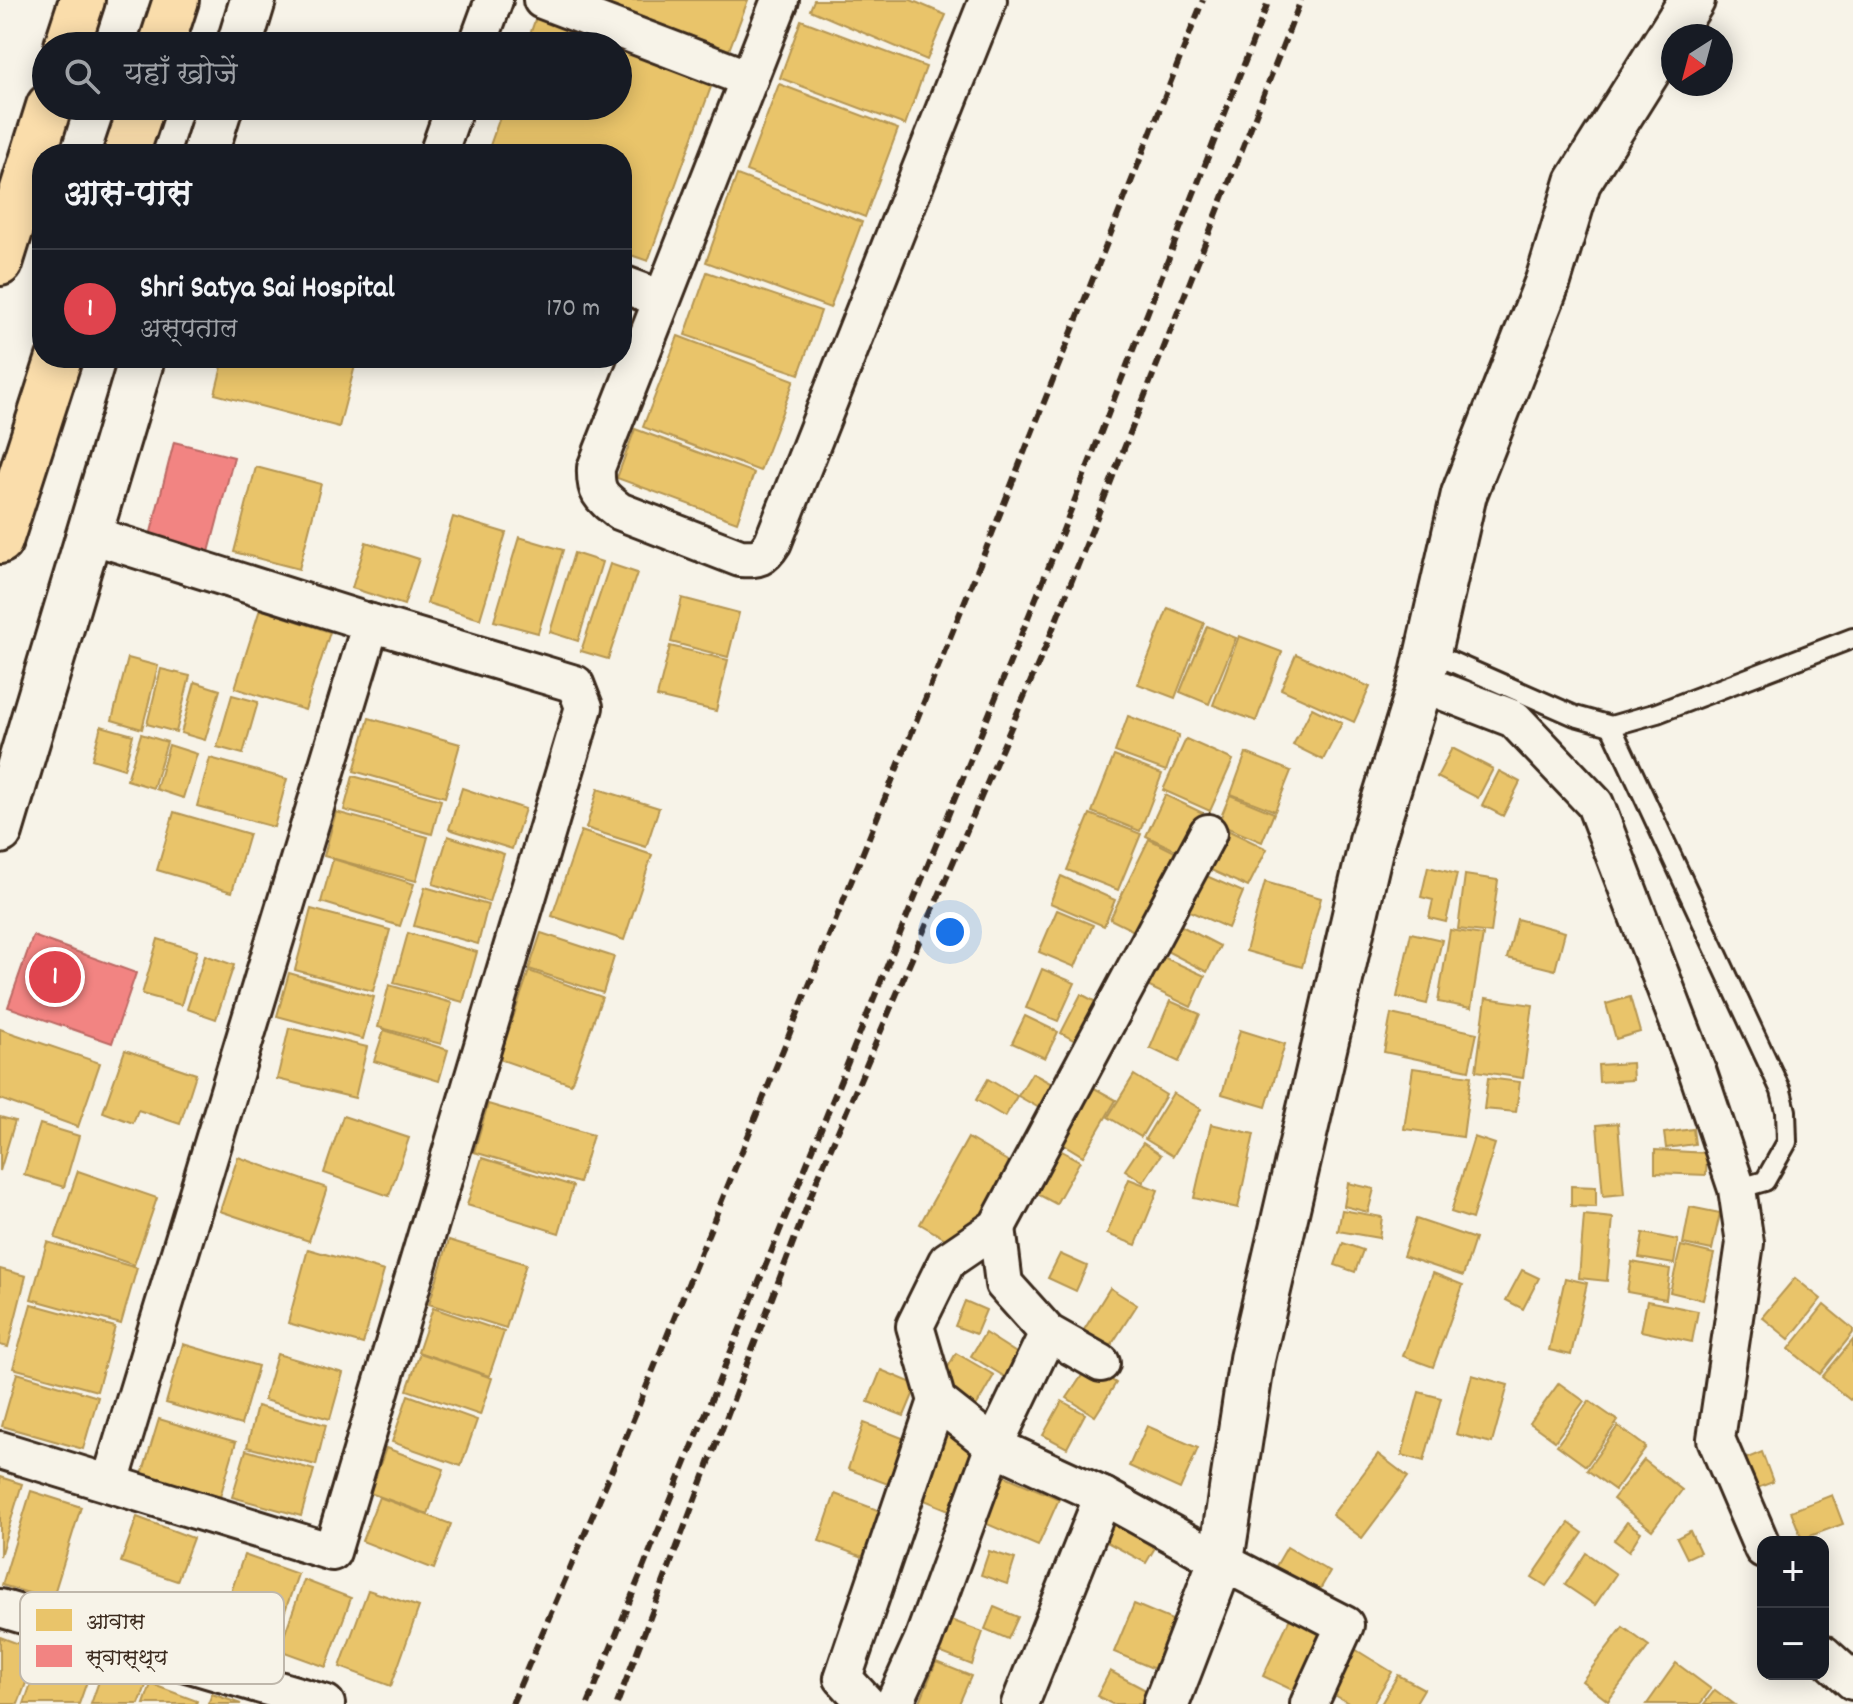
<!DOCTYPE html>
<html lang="hi">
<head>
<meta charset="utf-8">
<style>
  :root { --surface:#171b24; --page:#20242c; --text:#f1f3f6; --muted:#9ea1a6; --line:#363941; --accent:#7c3aed }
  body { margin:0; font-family:Dekko,"Playpen Sans Deva",sans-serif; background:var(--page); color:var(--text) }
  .controls { position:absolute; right:24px; bottom:24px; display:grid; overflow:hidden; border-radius:16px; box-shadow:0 4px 20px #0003 }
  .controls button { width:72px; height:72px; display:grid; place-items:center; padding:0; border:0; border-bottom:2px solid var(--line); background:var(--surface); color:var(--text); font:40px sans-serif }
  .compass { position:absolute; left:1661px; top:24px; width:72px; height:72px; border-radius:50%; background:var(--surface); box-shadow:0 4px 20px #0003; rotate:216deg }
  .you { position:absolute; left:950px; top:932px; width:28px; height:28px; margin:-20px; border:6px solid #fff; border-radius:50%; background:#1a73e8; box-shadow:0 0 0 12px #1a73e833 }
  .badge { display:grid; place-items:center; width:52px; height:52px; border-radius:50%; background:var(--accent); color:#fff; font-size:26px; font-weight:700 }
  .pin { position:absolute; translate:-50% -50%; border:4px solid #fff; box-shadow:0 2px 8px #0006 }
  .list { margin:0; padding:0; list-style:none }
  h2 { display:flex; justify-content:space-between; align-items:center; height:104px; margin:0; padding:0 32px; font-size:34px }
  h2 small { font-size:26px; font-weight:400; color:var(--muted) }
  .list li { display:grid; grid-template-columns:52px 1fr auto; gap:24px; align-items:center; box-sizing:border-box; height:120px; padding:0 32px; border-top:2px solid var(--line) }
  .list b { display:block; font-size:30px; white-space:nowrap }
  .list p { margin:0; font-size:26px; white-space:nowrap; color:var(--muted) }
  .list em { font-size:26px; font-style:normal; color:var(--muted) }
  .icon { flex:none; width:44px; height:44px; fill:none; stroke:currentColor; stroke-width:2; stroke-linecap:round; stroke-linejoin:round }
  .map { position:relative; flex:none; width:1853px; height:1704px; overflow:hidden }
  .search { position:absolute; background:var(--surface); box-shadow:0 4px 20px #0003; left:32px; top:32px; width:600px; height:88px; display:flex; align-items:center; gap:20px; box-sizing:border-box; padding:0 28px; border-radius:44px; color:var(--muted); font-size:30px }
  .panel { position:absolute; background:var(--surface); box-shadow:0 4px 20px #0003; left:32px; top:144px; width:600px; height:224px; border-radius:32px }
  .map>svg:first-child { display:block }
  .homes { fill:#e9c46a; stroke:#b59653; stroke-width:2 }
  .health { fill:#f28482; stroke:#bb6964; stroke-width:2 }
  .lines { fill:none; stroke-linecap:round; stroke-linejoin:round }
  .service-casing { stroke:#3b2a1e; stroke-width:24 }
  .minor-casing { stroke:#3b2a1e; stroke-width:42 }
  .tertiary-casing { stroke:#3b2a1e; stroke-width:50 }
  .primary-casing { stroke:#3b2a1e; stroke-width:50 }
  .service { stroke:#f7f3e8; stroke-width:18 }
  .minor { stroke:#f7f3e8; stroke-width:36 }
  .tertiary { stroke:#f7f3e8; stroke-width:44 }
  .primary { stroke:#faddab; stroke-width:44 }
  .rail { stroke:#3b2a1e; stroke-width:6; stroke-dasharray:12 6; stroke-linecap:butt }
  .key { fill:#f7f3e8; stroke:#bfb7ab; stroke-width:2 }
  .key-label { font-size:22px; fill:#3b2a1e }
</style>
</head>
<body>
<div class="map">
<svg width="1853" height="1704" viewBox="0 0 1853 1704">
  <rect width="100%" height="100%" fill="#f7f3e8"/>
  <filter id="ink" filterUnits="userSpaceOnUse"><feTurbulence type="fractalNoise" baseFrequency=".0125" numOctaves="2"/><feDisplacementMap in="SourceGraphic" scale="16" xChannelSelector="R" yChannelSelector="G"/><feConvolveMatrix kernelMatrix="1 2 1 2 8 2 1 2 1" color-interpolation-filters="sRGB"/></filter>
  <g filter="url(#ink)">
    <g class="homes">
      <path d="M596,0H748L729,50Z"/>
      <path d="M814,0H911L946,15L927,60L810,10Z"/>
      <path d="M539,9L716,73L648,261L622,252V154H487L504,106H618V46H526Z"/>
      <path d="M801,20L926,67L905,125L780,78Z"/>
      <path d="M779,84L898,129L865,217L746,171Z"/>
      <path d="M737,175L862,222L830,308L706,262Z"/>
      <path d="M707,272L821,311L799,374L685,335Z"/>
      <path d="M678,336L794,380L760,471L643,427Z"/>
      <path d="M224,358H357L339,427L215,394Z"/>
      <path d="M635,429L754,473L737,522L617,478Z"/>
      <path d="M256,467L321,484L299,569L234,552Z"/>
      <path d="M453,517L506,533L480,619L427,603Z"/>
      <path d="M519,537L563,550L538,633L494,621Z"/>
      <path d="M366,542L419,559L404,605L352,588Z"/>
      <path d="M574,553L602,562L578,641L550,632Z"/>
      <path d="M610,564L637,573L608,659L581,651Z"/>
      <path d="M682,598L739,613L728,657L671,642Z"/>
      <path d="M1168,608L1204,623L1175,698L1138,684Z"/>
      <path d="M260,609L330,632L305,710L235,688Z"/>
      <path d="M1207,626L1236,638L1209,704L1180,692Z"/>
      <path d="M1239,636L1282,652L1256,721L1213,705Z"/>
      <path d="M670,646L728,660L716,711L657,697Z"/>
      <path d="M1296,654L1370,687L1354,722L1281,689Z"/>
      <path d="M128,658L158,666L142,729L112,720Z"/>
      <path d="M161,669L190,676L176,732L147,724Z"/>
      <path d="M195,682L220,690L205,740L181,733Z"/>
      <path d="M232,695L258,702L243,754L217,747Z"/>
      <path d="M1312,708L1342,723L1323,760L1293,745Z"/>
      <path d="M1128,716L1179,735L1166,771L1115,752Z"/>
      <path d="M369,718L460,744L445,797L354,771Z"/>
      <path d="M101,726L133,735L124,769L92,759Z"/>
      <path d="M141,734L167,742L153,788L127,780Z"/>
      <path d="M1186,739L1233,760L1210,811L1163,790Z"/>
      <path d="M169,745L197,754L183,798L156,789Z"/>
      <path d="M1452,748L1493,769L1478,798L1437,777Z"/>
      <path d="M1246,753L1291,771L1275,811L1231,794Z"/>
      <path d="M1114,756L1162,774L1140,831L1092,812Z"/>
      <path d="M210,758L287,779L274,827L197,806Z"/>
      <path d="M1499,771L1520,782L1503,816L1482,805Z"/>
      <path d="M353,776L441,800L432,834L344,810Z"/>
      <path d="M462,788L525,809L512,849L449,829Z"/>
      <path d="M598,789L659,808L646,847L586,828Z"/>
      <path d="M1165,795L1207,815L1188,856L1146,836Z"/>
      <path d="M1230,795L1274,813L1262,842L1218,824Z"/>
      <path d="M174,812L249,834L232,892L157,870Z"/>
      <path d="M336,812L428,837L416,881L324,856Z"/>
      <path d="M1090,814L1141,834L1118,890L1067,870Z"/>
      <path d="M1219,826L1267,849L1248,887L1200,865Z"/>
      <path d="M581,831L652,855L624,940L552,916Z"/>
      <path d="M448,836L504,854L489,902L433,884Z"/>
      <path d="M1149,839L1185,857L1146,937L1110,919Z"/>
      <path d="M333,859L414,884L400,926L321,902Z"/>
      <path d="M1428,867L1457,874L1446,922L1429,918L1433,900L1421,897Z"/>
      <path d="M1195,871L1243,892L1228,928L1180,907Z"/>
      <path d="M1465,875L1498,880L1491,933L1458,929Z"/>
      <path d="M1061,876L1115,900L1104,926L1050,903Z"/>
      <path d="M1265,882L1321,898L1302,967L1246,951Z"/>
      <path d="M425,887L488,905L478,944L414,926Z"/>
      <path d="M311,909L390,930L373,991L295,970Z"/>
      <path d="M1057,910L1093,925L1075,967L1039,952Z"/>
      <path d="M1517,919L1565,932L1555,970L1507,958Z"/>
      <path d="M1172,921L1220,946L1207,972L1159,947Z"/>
      <path d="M1450,930L1483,935L1471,1008L1438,1002Z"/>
      <path d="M408,933L477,952L463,1002L394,983Z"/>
      <path d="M541,933L614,957L603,993L529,969Z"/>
      <path d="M1411,933L1442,940L1427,1004L1397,997Z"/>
      <path d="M158,939L197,951L181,1005L142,994Z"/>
      <path d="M1152,952L1205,976L1191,1007L1139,982Z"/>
      <path d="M205,955L234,965L216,1019L187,1009Z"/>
      <path d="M1042,969L1075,983L1058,1021L1026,1008Z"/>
      <path d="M529,971L602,997L571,1084L499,1059Z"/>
      <path d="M289,973L374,997L363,1039L277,1016Z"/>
      <path d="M389,985L452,1003L441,1044L378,1027Z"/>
      <path d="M1081,994L1107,1008L1086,1047L1061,1033Z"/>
      <path d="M1630,997L1640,1032L1616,1039L1606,1004Z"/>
      <path d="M1486,998L1533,1005L1523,1078L1476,1071Z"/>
      <path d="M1170,1001L1200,1014L1179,1062L1150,1048Z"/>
      <path d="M1391,1014L1477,1033L1469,1070L1384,1052Z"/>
      <path d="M1025,1016L1058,1032L1045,1058L1012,1043Z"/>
      <path d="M289,1028L367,1047L355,1098L277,1079Z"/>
      <path d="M0,1029L100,1063L78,1127L0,1099Z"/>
      <path d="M384,1030L448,1050L439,1081L374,1061Z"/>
      <path d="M1240,1030L1285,1044L1266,1107L1222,1094Z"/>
      <path d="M125,1050L196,1074L180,1124L138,1110L133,1123L103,1112Z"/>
      <path d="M1632,1063L1633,1080L1599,1082L1598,1065Z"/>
      <path d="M1413,1068L1471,1076L1463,1137L1404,1129Z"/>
      <path d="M1032,1073L1061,1089L1048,1113L1018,1096Z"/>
      <path d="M1134,1075L1166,1095L1141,1137L1108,1117Z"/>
      <path d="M1488,1078L1520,1082L1516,1112L1484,1109Z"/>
      <path d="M988,1079L1017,1096L1005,1117L976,1100Z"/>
      <path d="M1087,1084L1116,1100L1083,1156L1055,1139Z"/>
      <path d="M1173,1093L1201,1109L1173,1156L1145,1139Z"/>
      <path d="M488,1104L593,1135L579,1183L474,1152Z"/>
      <path d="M343,1116L409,1138L389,1196L324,1173Z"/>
      <path d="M0,1117L15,1121L0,1171Z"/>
      <path d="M1618,1123L1624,1194L1603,1196L1597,1125Z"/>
      <path d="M40,1124L79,1136L64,1187L24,1175Z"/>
      <path d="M1211,1124L1254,1134L1238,1208L1194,1198Z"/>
      <path d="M1693,1129L1695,1144L1666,1148L1664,1133Z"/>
      <path d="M1474,1137L1495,1144L1472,1219L1451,1212Z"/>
      <path d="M968,1138L1011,1163L963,1249L920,1224Z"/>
      <path d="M1143,1143L1161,1155L1143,1182L1125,1170Z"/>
      <path d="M1054,1147L1080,1161L1056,1204L1030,1190Z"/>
      <path d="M1655,1150L1707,1153L1706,1175L1655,1173Z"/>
      <path d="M238,1157L327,1188L309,1241L220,1211Z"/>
      <path d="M482,1158L573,1186L559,1233L467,1205Z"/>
      <path d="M78,1171L157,1198L134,1265L55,1238Z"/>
      <path d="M1129,1179L1158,1190L1136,1245L1107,1234Z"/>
      <path d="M1348,1183L1374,1189L1368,1212L1344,1206Z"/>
      <path d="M1571,1186L1596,1187V1207L1571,1206Z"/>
      <path d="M1690,1207L1720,1213L1712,1250L1683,1244Z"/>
      <path d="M1342,1210L1382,1217L1379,1238L1338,1231Z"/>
      <path d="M1584,1215L1613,1218L1607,1281L1579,1278Z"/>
      <path d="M1416,1219L1475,1239L1463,1276L1403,1256Z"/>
      <path d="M1643,1233L1678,1240L1674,1264L1639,1258Z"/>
      <path d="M449,1240L526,1264L506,1328L429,1304Z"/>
      <path d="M47,1242L137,1268L121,1324L31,1299Z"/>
      <path d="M1343,1243L1363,1250L1355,1272L1335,1265Z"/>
      <path d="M1681,1246L1714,1254L1703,1300L1670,1292Z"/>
      <path d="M308,1249L384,1271L363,1344L288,1323Z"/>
      <path d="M1060,1254L1087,1266L1076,1291L1048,1278Z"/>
      <path d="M1632,1262L1670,1269L1666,1299L1627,1292Z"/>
      <path d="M0,1269L26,1276L8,1347L0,1345Z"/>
      <path d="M1522,1270L1539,1278L1523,1309L1506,1300Z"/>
      <path d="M1433,1273L1463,1285L1433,1367L1403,1356Z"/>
      <path d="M1565,1278L1587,1283L1571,1355L1549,1350Z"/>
      <path d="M1795,1278L1821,1299L1789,1339L1762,1317Z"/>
      <path d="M1110,1288L1137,1305L1108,1350L1082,1333Z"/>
      <path d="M965,1301L986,1310L976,1334L955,1326Z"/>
      <path d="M1647,1301L1698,1311L1692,1342L1641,1331Z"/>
      <path d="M31,1304L115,1327L97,1391L13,1368Z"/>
      <path d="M1824,1305L1853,1329V1333L1820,1374L1789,1349Z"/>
      <path d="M433,1308L504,1332L489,1376L418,1352Z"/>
      <path d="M985,1333L1029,1361L1015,1383L971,1356Z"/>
      <path d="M1853,1340V1397L1850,1400L1822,1377Z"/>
      <path d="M183,1344L258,1366L241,1425L166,1403Z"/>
      <path d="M420,1353L492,1378L480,1415L407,1390Z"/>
      <path d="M956,1353L994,1375L974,1410L936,1388Z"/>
      <path d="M277,1354L343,1373L330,1419L264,1400Z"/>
      <path d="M1089,1365L1116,1383L1095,1416L1067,1398Z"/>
      <path d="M881,1370L917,1385L904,1416L868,1402Z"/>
      <path d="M17,1373L98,1397L83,1449L2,1426Z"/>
      <path d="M1472,1375L1508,1385L1492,1443L1456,1434Z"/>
      <path d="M1559,1383L1584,1401L1555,1441L1530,1423Z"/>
      <path d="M1419,1392L1441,1398L1424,1461L1402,1455Z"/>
      <path d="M408,1395L477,1420L461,1466L392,1442Z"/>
      <path d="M1062,1401L1085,1414L1067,1448L1043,1435Z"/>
      <path d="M1589,1401L1618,1421L1586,1466L1557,1445Z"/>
      <path d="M257,1406L326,1425L316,1465L247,1447Z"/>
      <path d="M159,1419L236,1442L220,1497L142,1475Z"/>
      <path d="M864,1423L918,1444L901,1489L848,1469Z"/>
      <path d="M1147,1426L1198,1448L1180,1489L1129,1466Z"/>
      <path d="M1618,1426L1646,1447L1615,1490L1587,1470Z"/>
      <path d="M942,1432L981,1447L956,1513L917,1497Z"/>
      <path d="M386,1448L444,1469L428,1514L370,1493Z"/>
      <path d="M246,1450L314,1470L301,1516L232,1497Z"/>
      <path d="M1762,1452L1773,1482L1752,1490L1740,1461Z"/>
      <path d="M1378,1454L1408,1477L1362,1538L1332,1515Z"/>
      <path d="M1644,1460L1682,1490L1652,1530L1613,1499Z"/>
      <path d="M998,1473L1059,1499L1038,1546L978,1520Z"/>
      <path d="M0,1477L22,1484L0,1556Z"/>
      <path d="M31,1491L81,1507L52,1600L2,1585Z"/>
      <path d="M835,1494L891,1515L874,1561L819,1541Z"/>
      <path d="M1832,1495L1843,1524L1802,1539L1791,1511Z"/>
      <path d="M379,1497L451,1524L434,1569L362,1541Z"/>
      <path d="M1122,1511L1163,1534L1146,1563L1105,1541Z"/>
      <path d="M137,1517L193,1538L177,1581L121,1562Z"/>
      <path d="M1627,1522L1641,1532L1629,1551L1614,1540Z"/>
      <path d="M1569,1523L1583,1533L1546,1586L1532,1577Z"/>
      <path d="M1690,1531L1700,1552L1687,1558L1677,1538Z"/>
      <path d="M1287,1547L1330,1572L1311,1605L1268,1580Z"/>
      <path d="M989,1551L1015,1559L1007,1584L981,1575Z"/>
      <path d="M1586,1553L1616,1574L1595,1605L1565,1585Z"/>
      <path d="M244,1555L298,1574L267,1662L213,1643Z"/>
      <path d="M304,1580L351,1598L326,1667L279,1650Z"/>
      <path d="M368,1590L419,1607L391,1686L340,1667Z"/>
      <path d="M1134,1604L1184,1625L1164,1673L1114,1652Z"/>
      <path d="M1296,1605L1342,1627L1309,1698L1263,1676Z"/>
      <path d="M994,1607L1018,1617L1008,1639L985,1629Z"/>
      <path d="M940,1616L983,1632L972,1665L929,1648Z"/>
      <path d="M1623,1627L1649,1646L1608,1701L1582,1681Z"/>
      <path d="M0,1637L38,1651L18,1704H0Z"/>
      <path d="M1353,1648L1392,1672L1373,1704H1350L1328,1691Z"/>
      <path d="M42,1652L91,1670L79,1704H24Z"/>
      <path d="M936,1662L971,1676L959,1704H919Z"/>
      <path d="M1676,1663L1711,1689L1700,1704H1647Z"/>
      <path d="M104,1667L147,1683L139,1704H91Z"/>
      <path d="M1110,1671L1155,1695L1150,1704H1112L1097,1696Z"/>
      <path d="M1398,1675L1424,1689L1415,1704H1381Z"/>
      <path d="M151,1684L197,1701L196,1704H144Z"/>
      <path d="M1715,1690L1734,1704H1704Z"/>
      <path d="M212,1694L241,1704H208Z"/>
    </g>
    <g class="health">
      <path d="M174,442L234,457L209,552L150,536Z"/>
      <path d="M33,936L136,973L112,1043L8,1007Z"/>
    </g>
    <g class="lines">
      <defs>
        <g id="service">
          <path d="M1429,652L1575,716L1611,726L1657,713L1853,638"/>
          <path d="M1611,726L1781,1091L1786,1111L1787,1142L1765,1181L1737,1189"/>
        </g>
        <g id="minor">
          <path d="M542,0L749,79"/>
          <path d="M780,0L596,468C595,492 600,496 619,511L740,558C759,559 763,558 773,542L988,0"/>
          <path d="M477,46L494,0"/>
          <path d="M438,154L455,106"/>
          <path d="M622,284L662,299"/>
          <path d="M1421,683L1514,719L1595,804L1698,1073L1737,1189L1745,1243L1716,1439L1763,1549"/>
          <path d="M1208,833L997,1227L947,1261L915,1326L937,1401L994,1446L1103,1496L1221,1561L1345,1625L1309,1704"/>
          <path d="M997,1227L1004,1284L1048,1333L1101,1363"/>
          <path d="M0,1450L332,1552L584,707L575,684L371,623L88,534"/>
          <path d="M110,1483L371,623"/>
          <path d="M0,1608L326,1704"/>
          <path d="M1823,1654L1853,1681"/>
          <path d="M867,1704L843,1678L937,1401"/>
          <path d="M894,1704L923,1640L994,1446L1048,1333"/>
          <path d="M1020,1704L1103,1496"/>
        </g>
        <g id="tertiary">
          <path d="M239,46L253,0"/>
          <path d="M205,154L220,106"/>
          <path d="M0,831L142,358"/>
          <path d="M1166,1704L1221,1561L1252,1359L1373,837L1421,683L1464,494L1548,281L1578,182L1692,0"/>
        </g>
        <g id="primary">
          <path d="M67,46L82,0"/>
          <path d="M161,46L176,0"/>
          <path d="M126,154L142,106"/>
          <path d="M0,263L49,106"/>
          <path d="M0,541L59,358"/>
        </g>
      </defs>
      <use href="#service" class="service-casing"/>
      <use href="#minor" class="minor-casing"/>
      <use href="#tertiary" class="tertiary-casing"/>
      <use href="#primary" class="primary-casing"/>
      <use href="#service" class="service"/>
      <use href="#minor" class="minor"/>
      <use href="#tertiary" class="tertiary"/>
      <use href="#primary" class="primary"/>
      <g class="rail">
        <path d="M512,1704L626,1437L990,539L1203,0"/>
        <path d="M588,1704L1051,561L1269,0"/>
        <path d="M617,1704L817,1180L1048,641L1301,0"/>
      </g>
    </g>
  </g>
  <rect x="20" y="1592" width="264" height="92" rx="12" class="key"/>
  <rect x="36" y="1609" width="36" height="22" fill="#e9c46a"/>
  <rect x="36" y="1645" width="36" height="22" fill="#f28482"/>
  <g class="key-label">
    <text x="86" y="1628">आवास</text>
    <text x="86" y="1664">स्वास्थ्य</text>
  </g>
</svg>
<div class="controls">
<button>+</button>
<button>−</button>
</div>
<svg class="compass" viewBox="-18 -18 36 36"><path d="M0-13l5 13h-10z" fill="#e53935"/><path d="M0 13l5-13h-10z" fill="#9ea1a6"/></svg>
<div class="you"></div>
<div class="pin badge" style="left:55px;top:977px;background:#e0444e">1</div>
<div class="search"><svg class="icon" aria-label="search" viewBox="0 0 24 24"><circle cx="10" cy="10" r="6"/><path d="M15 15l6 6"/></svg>यहाँ खोजें</div>
<section class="panel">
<h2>आस-पास<small></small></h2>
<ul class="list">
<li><span class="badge" style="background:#e0444e">1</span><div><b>Shri Satya Sai Hospital</b><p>अस्पताल</p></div><em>170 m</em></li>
</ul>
</section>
</div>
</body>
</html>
